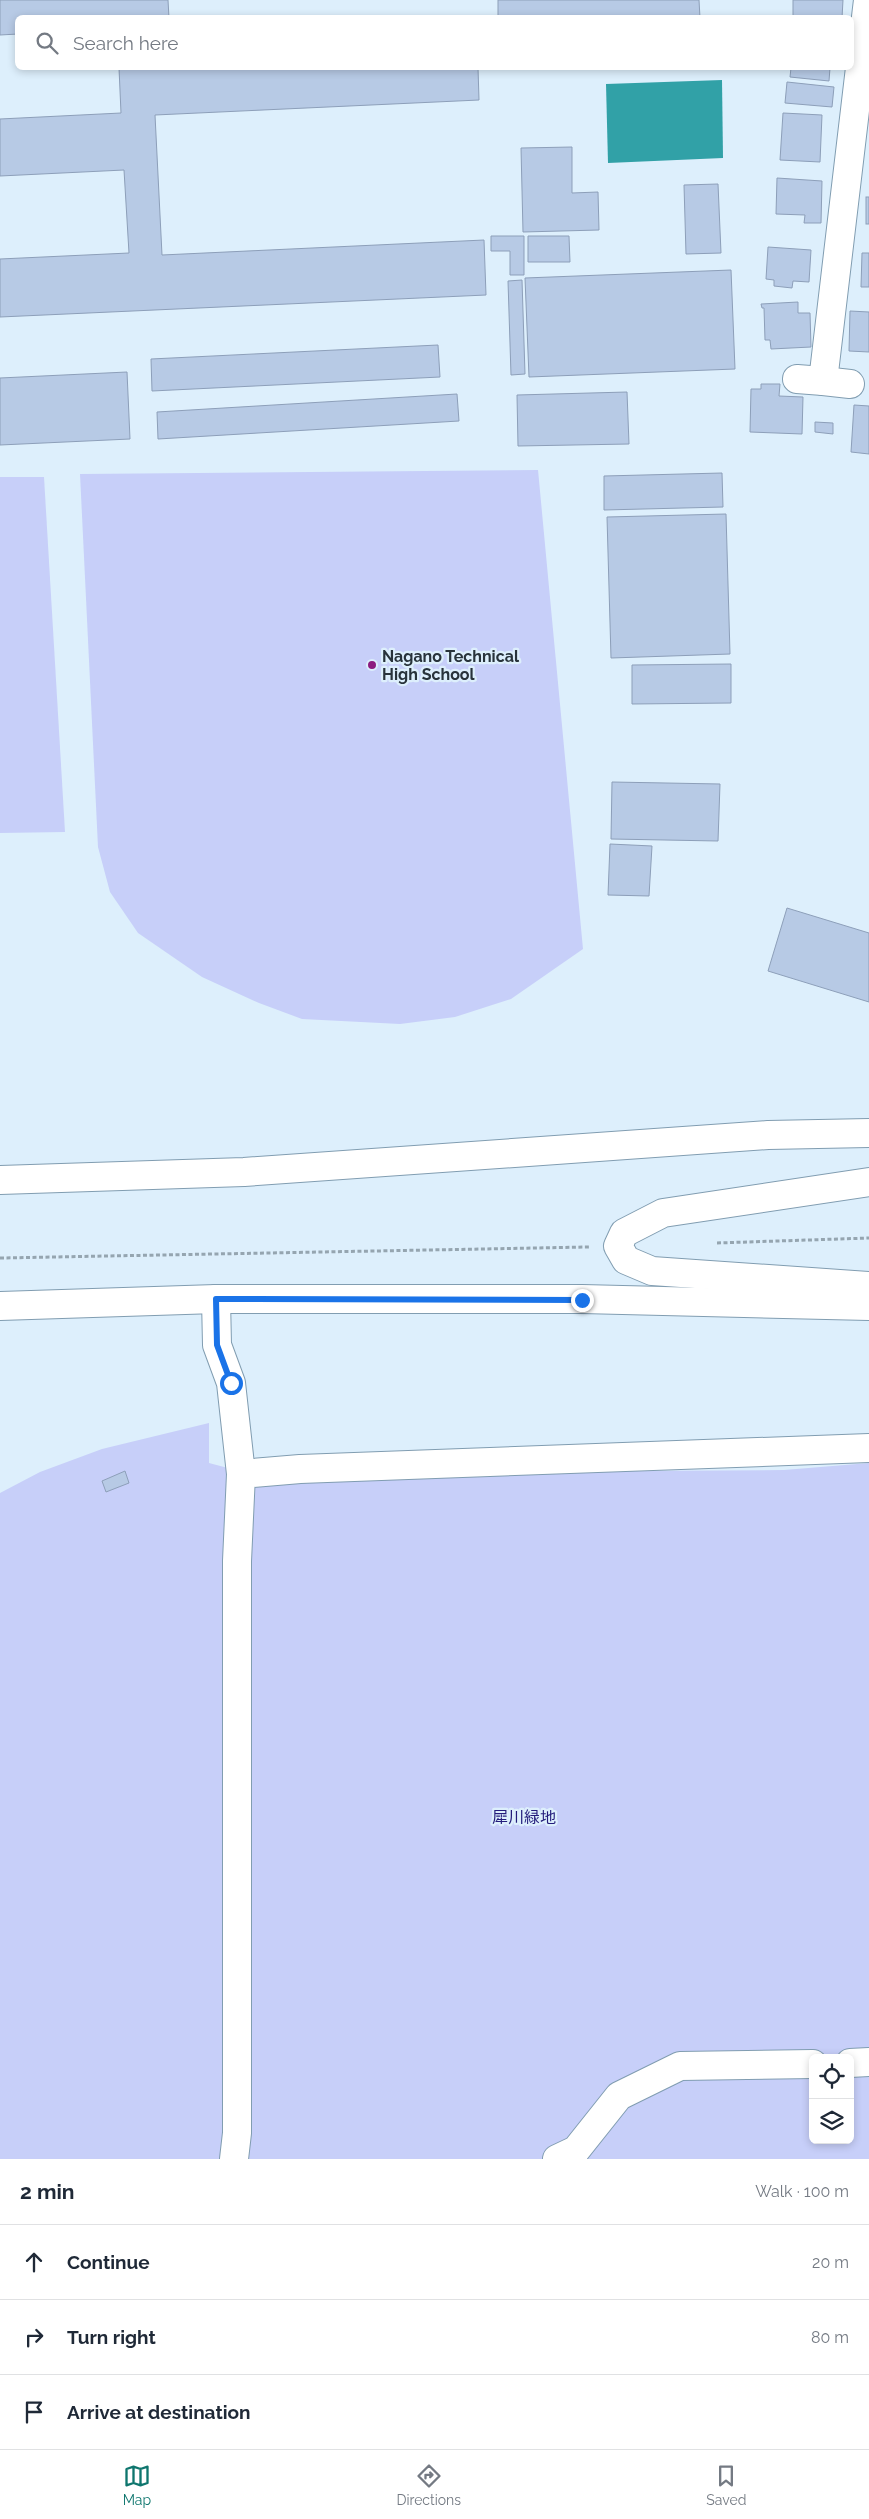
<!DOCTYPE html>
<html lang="en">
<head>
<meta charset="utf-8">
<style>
  :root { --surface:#fff; --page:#f6f6f7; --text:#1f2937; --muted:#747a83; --line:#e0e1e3; --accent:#0f766e }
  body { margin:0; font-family:Raleway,"Noto Sans JP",sans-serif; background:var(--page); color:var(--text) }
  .controls { position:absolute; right:15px; bottom:15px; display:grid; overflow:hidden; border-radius:8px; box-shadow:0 2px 8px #0003 }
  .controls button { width:45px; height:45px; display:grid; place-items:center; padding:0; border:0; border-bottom:1px solid var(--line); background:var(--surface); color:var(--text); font:25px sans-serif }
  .stop { position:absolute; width:15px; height:15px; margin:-11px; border:4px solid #1a73e8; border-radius:50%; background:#fff }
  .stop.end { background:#1a73e8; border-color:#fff; box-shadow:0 1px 5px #0008 }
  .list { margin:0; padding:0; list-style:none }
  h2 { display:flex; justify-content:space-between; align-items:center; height:65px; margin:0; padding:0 20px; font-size:21px }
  h2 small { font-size:16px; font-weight:400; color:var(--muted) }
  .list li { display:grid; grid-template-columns:32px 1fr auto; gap:15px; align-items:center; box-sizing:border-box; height:75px; padding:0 20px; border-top:1px solid var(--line) }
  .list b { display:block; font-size:19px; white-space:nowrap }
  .list em { font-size:16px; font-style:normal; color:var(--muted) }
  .icon { flex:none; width:28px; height:28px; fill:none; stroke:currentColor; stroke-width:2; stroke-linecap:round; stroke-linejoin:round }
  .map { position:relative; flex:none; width:869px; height:2159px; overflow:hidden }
  .search { position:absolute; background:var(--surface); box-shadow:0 2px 8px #0003; left:15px; right:15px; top:15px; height:55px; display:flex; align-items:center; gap:12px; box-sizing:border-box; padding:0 18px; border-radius:8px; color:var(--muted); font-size:19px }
  .sheet { height:290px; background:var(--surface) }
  nav { display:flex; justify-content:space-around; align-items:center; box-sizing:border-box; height:70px; border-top:1px solid var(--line); background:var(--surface); font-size:14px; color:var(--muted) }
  nav a { display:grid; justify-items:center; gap:2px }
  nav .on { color:var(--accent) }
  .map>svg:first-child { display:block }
  .green { fill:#c7cff9; fill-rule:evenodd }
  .water { fill:#31a1a7 }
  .building { fill:#b7cae5; stroke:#8d9fb9 }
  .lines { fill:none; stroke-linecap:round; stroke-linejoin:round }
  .minor-casing { stroke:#819db1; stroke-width:30 }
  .path { stroke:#95a5b0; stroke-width:3; stroke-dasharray:4 2.5; stroke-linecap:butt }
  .minor { stroke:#fff; stroke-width:28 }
  .route { stroke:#1a73e8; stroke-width:6 }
  .poi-dot { fill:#8c1c7f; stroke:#ddeffc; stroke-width:2 }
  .labels { text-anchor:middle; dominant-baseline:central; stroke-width:4.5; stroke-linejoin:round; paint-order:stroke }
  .poi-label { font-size:16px; font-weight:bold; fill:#28333b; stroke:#ddeffc; text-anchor:start }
  .park-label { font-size:16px; fill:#231c7b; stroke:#ddeffc }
</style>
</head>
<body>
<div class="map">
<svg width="869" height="2159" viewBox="0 0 869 2159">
  <rect width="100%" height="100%" fill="#ddeffc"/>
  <g class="green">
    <path d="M538,470L583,949L511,999L455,1017L400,1024L302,1019L259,1003L202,977L138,933L110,892L98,847L80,474Z"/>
    <path d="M0,477H44L65,832L0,833Z"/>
    <path d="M209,1423V1463L277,1481L624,1471L784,1470L869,1463V2159H0V1493L40,1472L102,1449ZM813,2058H850V2140H813Z"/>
  </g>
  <path class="water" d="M722,80L723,158L608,163L606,84Z"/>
  <g class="building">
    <path d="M0,0H168L169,18H18V34L0,35Z"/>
    <path d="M498,0H699L700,18H498Z"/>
    <path d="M793,0H843L842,18L793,16Z"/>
    <path d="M119,68H478L479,100L155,115L162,255L484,240L486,295L0,317V259L129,253L124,170L0,176V119L121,113Z"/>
    <path d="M791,68H830L829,81L790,77Z"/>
    <path d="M787,82L834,87L832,107L785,103Z"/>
    <path d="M783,113L822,115L820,162L780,160Z"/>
    <path d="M572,147V193L598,192L599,230L523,232L521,148Z"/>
    <path d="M777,178L822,181L821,223H804L805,215L776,214Z"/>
    <path d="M718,184L721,253L686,254L684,185Z"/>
    <rect x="866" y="197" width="3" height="27"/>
    <path d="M491,236H524V275H510V251H491Z"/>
    <path d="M528,236H569L570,262H528Z"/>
    <path d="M768,247L811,250L809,282L793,281L792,288L774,286V280L766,279Z"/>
    <path d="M862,253H869V287H861Z"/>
    <path d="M731,270L735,369L529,377L525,278Z"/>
    <path d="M522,280L525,374L511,375L508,281Z"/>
    <path d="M798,302V313H810L811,347L771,349L770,340H765L764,308H762L761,304Z"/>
    <path d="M850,311L869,312V352L849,351Z"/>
    <path d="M438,345L440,377L152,391L151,359Z"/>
    <path d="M127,372L130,439L0,445V378Z"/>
    <path d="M761,384H780L779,396L803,397L802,434L750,432L751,389H761Z"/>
    <path d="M627,392L629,444L518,446L517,395Z"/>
    <path d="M457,394L459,421L158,439L157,412Z"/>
    <path d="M854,405L869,406V454L851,452Z"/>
    <path d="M815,422L833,423V434L815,432Z"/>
    <path d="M722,473L723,507L604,510V476Z"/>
    <path d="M726,514L730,654L611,658L607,517Z"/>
    <path d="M731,664V703L632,704V665Z"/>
    <path d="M612,782L720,784L718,841L611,839Z"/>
    <path d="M610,844L652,846L649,896L608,895Z"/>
    <path d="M787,908L869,933V1002L768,971Z"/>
    <path d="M125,1471L129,1483L106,1492L102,1481Z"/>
  </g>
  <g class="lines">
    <defs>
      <g id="minor">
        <path d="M797,379L823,381L868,0"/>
        <path d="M823,381L850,384"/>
        <path d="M0,1180L244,1172L768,1135L869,1133"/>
        <path d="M869,1182L663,1213L624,1233L618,1246L626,1260L652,1271L869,1286"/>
        <path d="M216,1299L217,1345L231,1383L241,1474"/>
        <path d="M0,1306L216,1299H582L869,1306"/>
        <path d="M850,2063L869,2062"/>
        <path d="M234,2159L237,2133V1561L241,1474L300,1469L869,1448"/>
        <path d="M557,2159L576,2150L619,2096L680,2066L813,2064"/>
      </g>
    </defs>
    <use href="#minor" class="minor-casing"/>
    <g class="path">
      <path d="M717,1243L869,1238"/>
      <path d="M0,1258L589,1247"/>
    </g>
    <use href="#minor" class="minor"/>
  </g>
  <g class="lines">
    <path class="route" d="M231,1383L217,1345L216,1299L582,1300"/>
  </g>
  <circle class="poi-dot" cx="372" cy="665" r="5"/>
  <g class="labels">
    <g class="poi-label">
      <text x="382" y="656">Nagano Technical<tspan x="382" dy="18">High School</tspan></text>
    </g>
    <g class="park-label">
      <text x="524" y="1817">犀川緑地</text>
    </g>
  </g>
</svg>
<div class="controls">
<button><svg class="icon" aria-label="locate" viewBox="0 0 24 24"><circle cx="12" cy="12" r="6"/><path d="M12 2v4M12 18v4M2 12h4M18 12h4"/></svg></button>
<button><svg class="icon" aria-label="layers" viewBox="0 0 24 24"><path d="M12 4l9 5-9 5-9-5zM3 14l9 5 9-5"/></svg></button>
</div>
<div class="stop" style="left:231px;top:1383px"></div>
<div class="stop end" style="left:582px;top:1300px"></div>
<div class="search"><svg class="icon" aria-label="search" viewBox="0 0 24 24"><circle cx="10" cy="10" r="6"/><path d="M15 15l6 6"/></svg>Search here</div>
</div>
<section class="sheet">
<h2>2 min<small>Walk · 100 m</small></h2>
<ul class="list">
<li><svg class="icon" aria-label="ahead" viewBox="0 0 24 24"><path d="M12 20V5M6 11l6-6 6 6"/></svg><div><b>Continue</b></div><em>20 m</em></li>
<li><svg class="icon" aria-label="right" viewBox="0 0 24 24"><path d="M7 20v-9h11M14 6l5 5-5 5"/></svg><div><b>Turn right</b></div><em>80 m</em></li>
<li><svg class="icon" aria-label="arrive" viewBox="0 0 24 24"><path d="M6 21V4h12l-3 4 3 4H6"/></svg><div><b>Arrive at destination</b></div></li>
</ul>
</section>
<nav>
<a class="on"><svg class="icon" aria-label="map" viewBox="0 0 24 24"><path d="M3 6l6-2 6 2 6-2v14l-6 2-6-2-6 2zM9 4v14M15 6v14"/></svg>Map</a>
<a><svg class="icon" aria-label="directions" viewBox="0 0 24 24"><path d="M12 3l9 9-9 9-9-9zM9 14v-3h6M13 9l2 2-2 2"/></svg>Directions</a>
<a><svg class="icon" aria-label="saved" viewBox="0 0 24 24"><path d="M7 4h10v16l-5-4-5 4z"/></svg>Saved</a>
</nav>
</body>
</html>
